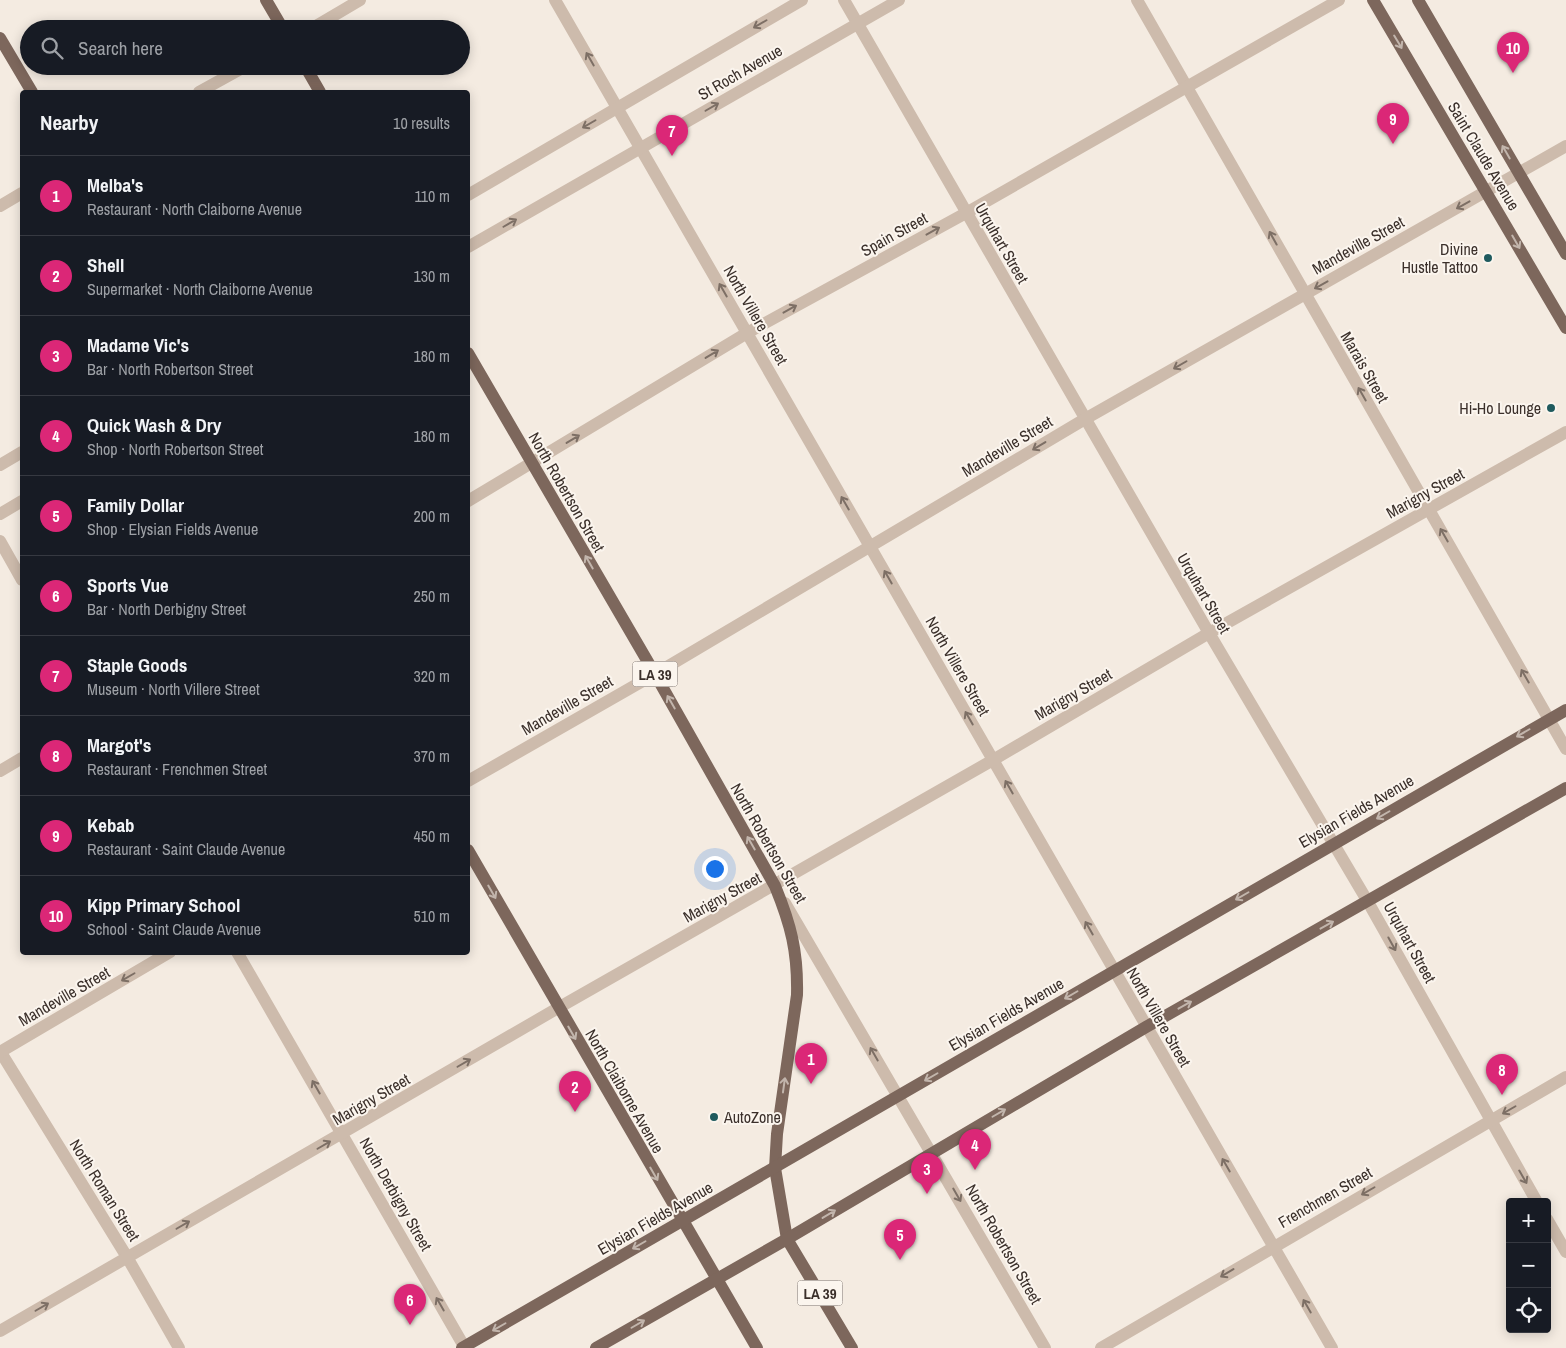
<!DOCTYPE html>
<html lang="en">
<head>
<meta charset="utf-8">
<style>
  :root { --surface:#171b24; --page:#242831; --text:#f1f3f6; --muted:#9ea1a6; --line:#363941; --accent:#db2777 }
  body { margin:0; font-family:"Archivo Narrow",sans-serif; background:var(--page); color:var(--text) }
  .controls { position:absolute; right:15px; bottom:15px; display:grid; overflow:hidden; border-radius:5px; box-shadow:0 2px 12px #0003 }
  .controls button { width:45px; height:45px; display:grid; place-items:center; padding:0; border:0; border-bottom:1px solid var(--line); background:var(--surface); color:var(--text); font:25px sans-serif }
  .you { position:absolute; left:714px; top:868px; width:18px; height:18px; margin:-12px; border:4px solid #fff; border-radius:50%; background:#1a73e8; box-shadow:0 0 0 8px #1a73e833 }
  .badge { display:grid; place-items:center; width:32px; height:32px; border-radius:50%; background:var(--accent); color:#fff; font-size:16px; font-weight:700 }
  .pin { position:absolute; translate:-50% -41px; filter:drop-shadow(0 1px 2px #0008) }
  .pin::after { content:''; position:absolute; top:26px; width:18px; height:15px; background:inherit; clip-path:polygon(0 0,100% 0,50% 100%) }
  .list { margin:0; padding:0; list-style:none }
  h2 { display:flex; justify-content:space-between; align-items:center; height:65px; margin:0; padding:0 20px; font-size:21px }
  h2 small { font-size:16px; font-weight:400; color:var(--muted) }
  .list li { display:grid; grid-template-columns:32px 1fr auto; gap:15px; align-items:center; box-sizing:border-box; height:80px; padding:0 20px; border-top:1px solid var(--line) }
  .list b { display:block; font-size:19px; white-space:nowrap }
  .list p { margin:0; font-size:16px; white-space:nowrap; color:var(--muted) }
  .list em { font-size:16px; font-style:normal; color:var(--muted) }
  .icon { flex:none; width:28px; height:28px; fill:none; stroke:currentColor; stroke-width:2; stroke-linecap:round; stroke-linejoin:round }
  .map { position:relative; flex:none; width:1566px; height:1348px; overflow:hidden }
  .search { position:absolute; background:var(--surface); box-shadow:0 2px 12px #0003; left:20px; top:20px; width:450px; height:55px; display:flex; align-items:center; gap:12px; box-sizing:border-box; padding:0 18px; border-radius:28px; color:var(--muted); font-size:19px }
  .panel { position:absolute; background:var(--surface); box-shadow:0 2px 12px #0003; left:20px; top:90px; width:450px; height:865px; border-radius:5px }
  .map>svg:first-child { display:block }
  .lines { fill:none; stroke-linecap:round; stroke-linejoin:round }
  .minor { stroke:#cdbbac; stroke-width:12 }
  .major { stroke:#7d675c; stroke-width:12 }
  .oneway { stroke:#7d6f65 }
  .oneway2 { stroke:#c2b5ac }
  .poi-dot { fill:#1f5a5e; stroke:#fbf5ee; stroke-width:2 }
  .labels { text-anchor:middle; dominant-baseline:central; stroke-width:4; stroke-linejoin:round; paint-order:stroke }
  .shield { fill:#fbf5ee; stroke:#756b66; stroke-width:1 }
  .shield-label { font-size:15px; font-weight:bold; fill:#3b302b }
  .street-label { font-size:16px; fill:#3b302b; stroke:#fbf5ee }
  .poi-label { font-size:16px; fill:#3b302b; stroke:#fbf5ee; text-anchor:end }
</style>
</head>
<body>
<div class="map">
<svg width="1566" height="1348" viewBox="0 0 1566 1348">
  <rect width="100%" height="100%" fill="#f4ebe1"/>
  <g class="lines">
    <g class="minor">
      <path d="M555,0L1332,1348"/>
      <path d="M844,0L1209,633L1368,902L1537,1202"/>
      <path d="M1137,0L1566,749"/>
      <path d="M311,29L360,0"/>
      <path d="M199,92L246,66"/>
      <path d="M468,195L802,0"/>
      <path d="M0,206L22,193"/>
      <path d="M468,247L899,0"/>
      <path d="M0,465L22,452"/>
      <path d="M468,501L747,333L966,213L1339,0"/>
      <path d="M0,514L22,501"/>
      <path d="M0,541L22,580"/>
      <path d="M0,771L22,758"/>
      <path d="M468,781L655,674L1085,419L1566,146"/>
      <path d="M785,903L1045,1348"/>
      <path d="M237,952L465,1348"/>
      <path d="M0,1051L127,1257L179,1348"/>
      <path d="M0,1052L170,952"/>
      <path d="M1547,1219L1566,1252"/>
      <path d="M0,1331L558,1008L993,760L1209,633L1566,432"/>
      <path d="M1101,1348L1566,1077"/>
    </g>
    <g class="major">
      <path d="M266,0L283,29"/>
      <path d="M1373,0L1566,328"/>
      <path d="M1418,0L1566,254"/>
      <path d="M0,38L32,92"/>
      <path d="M305,66L320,92"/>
      <path d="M468,353L655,674L775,886C791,925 798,952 797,995L777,1134L775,1168L787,1239L852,1348"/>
      <path d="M468,850L757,1348"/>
      <path d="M462,1348L1566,710"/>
      <path d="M596,1348L787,1239L1146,1027L1566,788"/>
    </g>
  </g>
  <defs><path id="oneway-shaft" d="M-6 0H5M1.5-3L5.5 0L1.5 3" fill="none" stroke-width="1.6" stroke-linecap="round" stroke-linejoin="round" transform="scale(1.25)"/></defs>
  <g class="oneway">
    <use href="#oneway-shaft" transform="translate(760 24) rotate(150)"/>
    <use href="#oneway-shaft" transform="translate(590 59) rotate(-120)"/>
    <use href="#oneway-shaft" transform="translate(712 107) rotate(-30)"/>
    <use href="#oneway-shaft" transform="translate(589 124) rotate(150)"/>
    <use href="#oneway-shaft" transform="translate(1463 205) rotate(151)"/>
    <use href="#oneway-shaft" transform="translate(510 223) rotate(-30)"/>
    <use href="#oneway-shaft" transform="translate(933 231) rotate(-29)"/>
    <use href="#oneway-shaft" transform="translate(1273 238) rotate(-119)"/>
    <use href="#oneway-shaft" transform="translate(1321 285) rotate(151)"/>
    <use href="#oneway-shaft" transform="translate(723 290) rotate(-120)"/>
    <use href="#oneway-shaft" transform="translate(790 309) rotate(-29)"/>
    <use href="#oneway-shaft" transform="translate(712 354) rotate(-31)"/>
    <use href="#oneway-shaft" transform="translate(1180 365) rotate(150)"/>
    <use href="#oneway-shaft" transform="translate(1362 394) rotate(-120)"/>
    <use href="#oneway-shaft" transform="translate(573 439) rotate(-31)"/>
    <use href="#oneway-shaft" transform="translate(1039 446) rotate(149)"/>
    <use href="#oneway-shaft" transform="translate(845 503) rotate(-120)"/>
    <use href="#oneway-shaft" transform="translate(1444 535) rotate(-120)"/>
    <use href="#oneway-shaft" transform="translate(888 577) rotate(-120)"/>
    <use href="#oneway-shaft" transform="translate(1525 676) rotate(-120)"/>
    <use href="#oneway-shaft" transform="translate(969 718) rotate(-120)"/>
    <use href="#oneway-shaft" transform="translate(1009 787) rotate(-120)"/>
    <use href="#oneway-shaft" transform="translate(1089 928) rotate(-120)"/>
    <use href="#oneway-shaft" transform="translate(1392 944) rotate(61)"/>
    <use href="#oneway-shaft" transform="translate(128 977) rotate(150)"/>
    <use href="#oneway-shaft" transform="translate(874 1054) rotate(-120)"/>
    <use href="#oneway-shaft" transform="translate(464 1063) rotate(-30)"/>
    <use href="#oneway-shaft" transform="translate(316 1087) rotate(-120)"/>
    <use href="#oneway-shaft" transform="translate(1509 1110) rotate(150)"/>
    <use href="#oneway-shaft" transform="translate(324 1145) rotate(-30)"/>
    <use href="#oneway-shaft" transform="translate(1226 1165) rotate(-120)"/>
    <use href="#oneway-shaft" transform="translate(1523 1177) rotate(60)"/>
    <use href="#oneway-shaft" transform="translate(1368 1191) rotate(150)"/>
    <use href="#oneway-shaft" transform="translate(957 1195) rotate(60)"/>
    <use href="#oneway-shaft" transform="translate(183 1225) rotate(-30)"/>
    <use href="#oneway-shaft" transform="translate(1227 1273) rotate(149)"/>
    <use href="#oneway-shaft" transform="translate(440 1304) rotate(-120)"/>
    <use href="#oneway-shaft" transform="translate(1307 1306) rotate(-120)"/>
    <use href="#oneway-shaft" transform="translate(42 1307) rotate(-30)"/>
  </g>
  <g class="oneway2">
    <use href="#oneway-shaft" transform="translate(1398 42) rotate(59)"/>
    <use href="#oneway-shaft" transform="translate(1506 152) rotate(-120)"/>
    <use href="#oneway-shaft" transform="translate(1516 242) rotate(60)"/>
    <use href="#oneway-shaft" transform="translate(589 562) rotate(-120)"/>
    <use href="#oneway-shaft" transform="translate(671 702) rotate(-120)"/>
    <use href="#oneway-shaft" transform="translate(1523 733) rotate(150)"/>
    <use href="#oneway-shaft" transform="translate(1383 815) rotate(150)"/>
    <use href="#oneway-shaft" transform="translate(751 843) rotate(-120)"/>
    <use href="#oneway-shaft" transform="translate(492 892) rotate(60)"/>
    <use href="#oneway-shaft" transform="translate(1242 896) rotate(150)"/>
    <use href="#oneway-shaft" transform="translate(1327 925) rotate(-29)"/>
    <use href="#oneway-shaft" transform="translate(1071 995) rotate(150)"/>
    <use href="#oneway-shaft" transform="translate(1185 1005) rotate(-29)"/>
    <use href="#oneway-shaft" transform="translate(572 1033) rotate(60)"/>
    <use href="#oneway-shaft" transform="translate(931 1077) rotate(150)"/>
    <use href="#oneway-shaft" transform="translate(784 1085) rotate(-82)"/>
    <use href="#oneway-shaft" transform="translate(999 1113) rotate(-30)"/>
    <use href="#oneway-shaft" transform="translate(654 1174) rotate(60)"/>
    <use href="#oneway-shaft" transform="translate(829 1214) rotate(-31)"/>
    <use href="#oneway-shaft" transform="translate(639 1245) rotate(150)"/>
    <use href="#oneway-shaft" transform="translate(638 1324) rotate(-30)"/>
    <use href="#oneway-shaft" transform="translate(499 1327) rotate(150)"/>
  </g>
  <g class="poi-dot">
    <circle cx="1488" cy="258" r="5"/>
    <circle cx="1551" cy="408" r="5"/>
    <circle cx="714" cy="1117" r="5"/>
  </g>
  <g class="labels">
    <g class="shield">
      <rect x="632.5" y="661.5" width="45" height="25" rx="4"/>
      <rect x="797.5" y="1280.5" width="45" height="25" rx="4"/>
    </g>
    <g class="shield-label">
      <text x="655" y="674">LA 39</text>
      <text x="820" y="1293">LA 39</text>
    </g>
    <g class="street-label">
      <text transform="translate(740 72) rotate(-30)">St Roch Avenue</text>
      <text transform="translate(1484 156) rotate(59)">Saint Claude Avenue</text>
      <text transform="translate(894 234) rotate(-29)">Spain Street</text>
      <text transform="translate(1002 243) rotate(60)">Urquhart Street</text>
      <text transform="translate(1358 245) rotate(-29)">Mandeville Street</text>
      <text transform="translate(756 315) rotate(60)">North Villere Street</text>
      <text transform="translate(1365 367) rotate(60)">Marais Street</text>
      <text transform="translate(1007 446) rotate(-31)">Mandeville Street</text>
      <text transform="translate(567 492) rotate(60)">North Robertson Street</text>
      <text transform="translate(1425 493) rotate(-29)">Marigny Street</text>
      <text transform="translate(1204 593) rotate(60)">Urquhart Street</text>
      <text transform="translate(958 666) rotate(60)">North Villere Street</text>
      <text transform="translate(1073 694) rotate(-30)">Marigny Street</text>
      <text transform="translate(567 705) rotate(-30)">Mandeville Street</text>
      <text transform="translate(1356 811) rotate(-30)">Elysian Fields Avenue</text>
      <text transform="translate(769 843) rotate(60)">North Robertson Street</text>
      <text transform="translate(722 897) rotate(-29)">Marigny Street</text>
      <text transform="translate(1410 942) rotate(61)">Urquhart Street</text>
      <text transform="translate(64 996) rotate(-30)">Mandeville Street</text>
      <text transform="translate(1006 1014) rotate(-30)">Elysian Fields Avenue</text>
      <text transform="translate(1159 1017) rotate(60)">North Villere Street</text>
      <text transform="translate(625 1091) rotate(60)">North Claiborne Avenue</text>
      <text transform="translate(371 1099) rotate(-30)">Marigny Street</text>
      <text transform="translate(105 1190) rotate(58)">North Roman Street</text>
      <text transform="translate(396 1194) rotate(60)">North Derbigny Street</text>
      <text transform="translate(1325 1197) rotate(-30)">Frenchmen Street</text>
      <text transform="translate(655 1218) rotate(-30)">Elysian Fields Avenue</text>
      <text transform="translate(1004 1244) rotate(60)">North Robertson Street</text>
    </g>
    <g class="poi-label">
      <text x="1478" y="249">Divine<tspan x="1478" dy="18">Hustle Tattoo</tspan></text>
      <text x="1541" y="408">Hi-Ho Lounge</text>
      <text x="724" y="1117" text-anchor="start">AutoZone</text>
    </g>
  </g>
</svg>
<div class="controls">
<button>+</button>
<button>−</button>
<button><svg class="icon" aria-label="locate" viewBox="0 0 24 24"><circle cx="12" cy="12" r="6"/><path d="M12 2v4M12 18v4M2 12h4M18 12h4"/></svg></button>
</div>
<div class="you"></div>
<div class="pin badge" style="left:811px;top:1084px">1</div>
<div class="pin badge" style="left:575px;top:1112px">2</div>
<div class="pin badge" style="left:927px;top:1194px">3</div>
<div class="pin badge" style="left:975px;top:1170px">4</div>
<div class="pin badge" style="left:900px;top:1260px">5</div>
<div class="pin badge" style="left:410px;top:1325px">6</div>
<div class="pin badge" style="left:672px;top:156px">7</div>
<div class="pin badge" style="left:1502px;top:1095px">8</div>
<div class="pin badge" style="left:1393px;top:144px">9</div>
<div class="pin badge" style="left:1513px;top:73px">10</div>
<div class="search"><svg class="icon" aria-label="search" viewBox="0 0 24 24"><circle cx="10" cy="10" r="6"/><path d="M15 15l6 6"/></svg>Search here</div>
<section class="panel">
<h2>Nearby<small>10 results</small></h2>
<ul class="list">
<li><span class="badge">1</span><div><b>Melba's</b><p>Restaurant · North Claiborne Avenue</p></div><em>110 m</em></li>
<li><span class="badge">2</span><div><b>Shell</b><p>Supermarket · North Claiborne Avenue</p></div><em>130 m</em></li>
<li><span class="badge">3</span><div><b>Madame Vic's</b><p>Bar · North Robertson Street</p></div><em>180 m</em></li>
<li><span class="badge">4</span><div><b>Quick Wash &amp; Dry</b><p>Shop · North Robertson Street</p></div><em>180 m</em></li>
<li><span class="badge">5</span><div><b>Family Dollar</b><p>Shop · Elysian Fields Avenue</p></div><em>200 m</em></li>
<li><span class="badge">6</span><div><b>Sports Vue</b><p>Bar · North Derbigny Street</p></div><em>250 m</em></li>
<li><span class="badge">7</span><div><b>Staple Goods</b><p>Museum · North Villere Street</p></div><em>320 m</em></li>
<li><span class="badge">8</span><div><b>Margot's</b><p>Restaurant · Frenchmen Street</p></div><em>370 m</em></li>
<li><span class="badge">9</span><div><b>Kebab</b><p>Restaurant · Saint Claude Avenue</p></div><em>450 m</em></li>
<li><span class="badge">10</span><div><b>Kipp Primary School</b><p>School · Saint Claude Avenue</p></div><em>510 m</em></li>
</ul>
</section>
</div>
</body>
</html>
